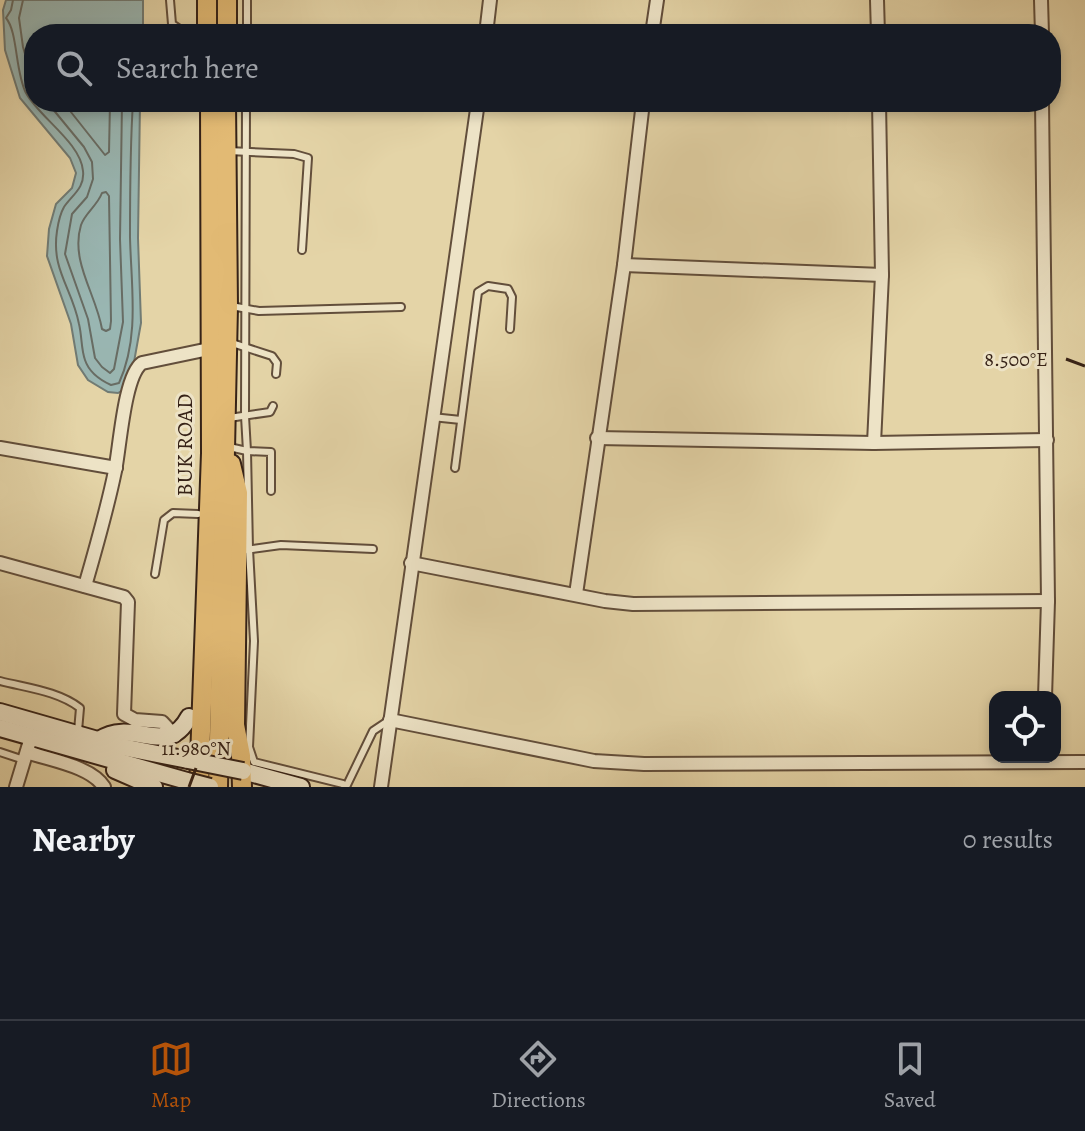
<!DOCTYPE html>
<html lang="en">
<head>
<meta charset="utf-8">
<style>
  :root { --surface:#171b24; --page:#20242c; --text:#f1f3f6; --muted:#9ea1a6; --line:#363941; --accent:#b45309 }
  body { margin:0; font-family:Alegreya,serif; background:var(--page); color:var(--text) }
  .controls { position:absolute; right:24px; bottom:24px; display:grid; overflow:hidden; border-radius:16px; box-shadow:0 4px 12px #0003 }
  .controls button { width:72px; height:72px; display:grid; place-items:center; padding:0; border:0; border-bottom:2px solid var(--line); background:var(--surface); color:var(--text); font:40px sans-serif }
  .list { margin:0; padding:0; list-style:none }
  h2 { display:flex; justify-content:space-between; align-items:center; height:104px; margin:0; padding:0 32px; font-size:34px }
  h2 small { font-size:26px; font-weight:400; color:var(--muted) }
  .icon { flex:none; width:44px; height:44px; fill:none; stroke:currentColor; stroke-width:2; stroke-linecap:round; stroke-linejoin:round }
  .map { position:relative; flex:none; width:1085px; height:787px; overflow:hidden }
  .search { position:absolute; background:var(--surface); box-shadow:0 4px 12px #0003; left:24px; right:24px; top:24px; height:88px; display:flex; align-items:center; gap:20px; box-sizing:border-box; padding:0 28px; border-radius:32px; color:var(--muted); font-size:30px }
  .sheet { height:232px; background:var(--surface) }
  nav { display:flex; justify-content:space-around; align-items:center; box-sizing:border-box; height:112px; border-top:2px solid var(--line); background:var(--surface); font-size:22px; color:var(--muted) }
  nav a { display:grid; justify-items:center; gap:4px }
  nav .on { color:var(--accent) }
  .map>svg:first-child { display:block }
  .water { fill:#99b6b2; stroke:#717b74; stroke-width:2 }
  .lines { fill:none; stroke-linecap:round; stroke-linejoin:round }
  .shore { stroke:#686c64; stroke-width:2 }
  .service-casing { stroke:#624e3b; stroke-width:10 }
  .minor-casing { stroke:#624e3b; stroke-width:16 }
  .secondary-casing { stroke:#362217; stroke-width:20 }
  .primary-casing { stroke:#362217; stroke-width:22 }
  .service { stroke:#ede3c6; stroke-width:6 }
  .minor { stroke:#ede3c6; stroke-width:12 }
  .secondary { stroke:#ede3c6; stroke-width:16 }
  .primary { stroke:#e2ba74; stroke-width:18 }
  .secondary-bridge-casing { stroke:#362217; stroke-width:20; stroke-linecap:butt }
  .secondary-bridge { stroke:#ede3c6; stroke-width:16 }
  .ticks { fill:none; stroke:#362217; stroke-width:3 }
  .labels { text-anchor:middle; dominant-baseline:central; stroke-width:6; stroke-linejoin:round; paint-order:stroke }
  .street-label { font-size:22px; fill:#362217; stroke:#ede3c6 }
  .ticks-label { font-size:20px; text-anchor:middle; fill:#362217; stroke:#ede3c6; stroke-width:6; stroke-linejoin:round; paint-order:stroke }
</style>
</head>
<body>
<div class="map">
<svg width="1085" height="787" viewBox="0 0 1085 787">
  <rect width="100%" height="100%" fill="#e4d4a7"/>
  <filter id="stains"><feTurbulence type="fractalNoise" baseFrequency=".0025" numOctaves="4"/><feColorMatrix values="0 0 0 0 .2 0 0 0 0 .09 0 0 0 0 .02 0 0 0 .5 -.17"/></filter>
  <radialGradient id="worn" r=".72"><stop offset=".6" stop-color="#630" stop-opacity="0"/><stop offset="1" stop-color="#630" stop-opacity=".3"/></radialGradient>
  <path class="water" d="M6,0H143V34H34V102H140L138,238L141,323L134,362L126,388L118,393L108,392L88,380L78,365L71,324L47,256L49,229L56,204L72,188L76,173L70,158L20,98L5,50L3,10Z"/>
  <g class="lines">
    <g class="shore">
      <path d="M13,0L11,10L6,18C18,32 15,72 26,93C39,117 81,143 83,171C85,188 72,195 64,207C60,214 58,224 57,231C51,270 72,288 79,324C82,336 81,349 85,360C89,372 100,380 111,385L119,383C140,337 131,285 130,237C130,192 130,147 133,102"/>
      <path d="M23,0L19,18L23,47L34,85"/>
      <path d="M47,102L84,147L92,162L93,179L87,197L72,214L65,254L88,319L95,358L102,367L110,373L114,369L123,322L120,239L122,102"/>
      <path d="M63,102L105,155L109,152L110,102"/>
      <path d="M106,192L109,196L111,321L110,329L106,331L102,329C96,294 70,261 81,225C85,213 97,206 102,193Z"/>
    </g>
    <defs>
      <g id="service">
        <path d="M170,0L172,24L181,30L206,32"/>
        <path d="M247,34V0"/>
        <path d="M246,102L245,416L247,451L271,452V491"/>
        <path d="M228,151L294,154L308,158L302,250"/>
        <path d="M231,306L259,311L401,307"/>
        <path d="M229,342L272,356L277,363L276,374"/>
        <path d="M432,417L461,420"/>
        <path d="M229,418L270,412L273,406"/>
        <path d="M229,447L247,451L249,549L254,641L249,747L254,762L343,784L345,787"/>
        <path d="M455,468L478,292L488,286L508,289L512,297L510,329"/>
        <path d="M245,550L281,545L373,549"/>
        <path d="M155,574L164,520L173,513L198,514"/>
        <path d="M0,681C27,688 58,691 80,708L78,731"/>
        <path d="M0,752L24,760"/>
        <path d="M346,787L373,731L388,721"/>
      </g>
      <g id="minor">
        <path d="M877,0L878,34"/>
        <path d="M1041,0L1042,34"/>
        <path d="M486,34L490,0"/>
        <path d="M652,34L657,0"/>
        <path d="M1042,102L1048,601L1045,697"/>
        <path d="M643,103L860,102"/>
        <path d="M624,265L882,275"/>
        <path d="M597,438L874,443L1047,440"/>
        <path d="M874,443L882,275L879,102"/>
        <path d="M0,448L116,468"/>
        <path d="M0,563L124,597L128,602L124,714L135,720L162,722L175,736"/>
        <path d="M411,563L605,601L633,604L1048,601"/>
        <path d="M85,586C96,548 107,510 115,471C120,447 124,376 142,363L209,349"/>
        <path d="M576,594L624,265L643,102"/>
        <path d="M390,720L594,761L644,764L1085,762"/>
        <path d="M27,752C49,760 91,766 104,787"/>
        <path d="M16,787L29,744"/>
        <path d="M381,787L478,102"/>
      </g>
      <g id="secondary">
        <path d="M0,712L122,747L188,760"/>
        <path d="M0,728L187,781"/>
        <path d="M99,740C134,717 167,759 189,717"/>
        <path d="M115,770L154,787"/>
        <path d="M243,771L301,787"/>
      </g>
      <g id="primary">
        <path d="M207,0V34"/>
        <path d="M227,34V0"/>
        <path d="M231,464L238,493L235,725L241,756L242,787"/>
        <path d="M199,787L211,453L210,102"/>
        <path d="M218,787L228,306L226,102"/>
      </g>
    </defs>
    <use href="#service" class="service-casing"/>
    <use href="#minor" class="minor-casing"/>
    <use href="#secondary" class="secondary-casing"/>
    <use href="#primary" class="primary-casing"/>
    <use href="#service" class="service"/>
    <use href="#minor" class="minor"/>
    <use href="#secondary" class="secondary"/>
    <use href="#primary" class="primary"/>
    <defs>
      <g id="secondary-bridge">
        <path d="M188,760L243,771"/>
        <path d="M187,781L210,787"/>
      </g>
    </defs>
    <use href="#secondary-bridge" class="secondary-bridge-casing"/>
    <use href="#secondary-bridge" class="secondary-bridge"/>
  </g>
  <path class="ticks" d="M1066,359L1085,366M189,787L196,768"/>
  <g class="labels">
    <g class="street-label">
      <text transform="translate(185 445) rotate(-90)">BUK ROAD</text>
    </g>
  </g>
  <g class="ticks-label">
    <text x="1016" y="366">8.500°E</text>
    <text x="196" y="755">11.980°N</text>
  </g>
  <rect width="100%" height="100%" filter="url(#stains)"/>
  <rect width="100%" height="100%" fill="url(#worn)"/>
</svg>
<div class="controls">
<button><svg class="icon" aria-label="locate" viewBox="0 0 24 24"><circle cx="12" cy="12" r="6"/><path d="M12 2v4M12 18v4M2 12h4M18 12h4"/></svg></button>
</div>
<div class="search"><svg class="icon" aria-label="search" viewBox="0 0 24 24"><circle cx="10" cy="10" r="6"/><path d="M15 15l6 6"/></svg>Search here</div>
</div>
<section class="sheet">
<h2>Nearby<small>0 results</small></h2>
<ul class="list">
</ul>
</section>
<nav>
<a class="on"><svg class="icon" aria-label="map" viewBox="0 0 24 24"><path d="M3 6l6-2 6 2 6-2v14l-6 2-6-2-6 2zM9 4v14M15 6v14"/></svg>Map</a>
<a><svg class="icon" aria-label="directions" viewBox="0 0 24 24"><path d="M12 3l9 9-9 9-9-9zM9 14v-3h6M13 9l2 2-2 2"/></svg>Directions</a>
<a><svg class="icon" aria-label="saved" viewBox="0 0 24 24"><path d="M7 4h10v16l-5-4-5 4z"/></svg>Saved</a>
</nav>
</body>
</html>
